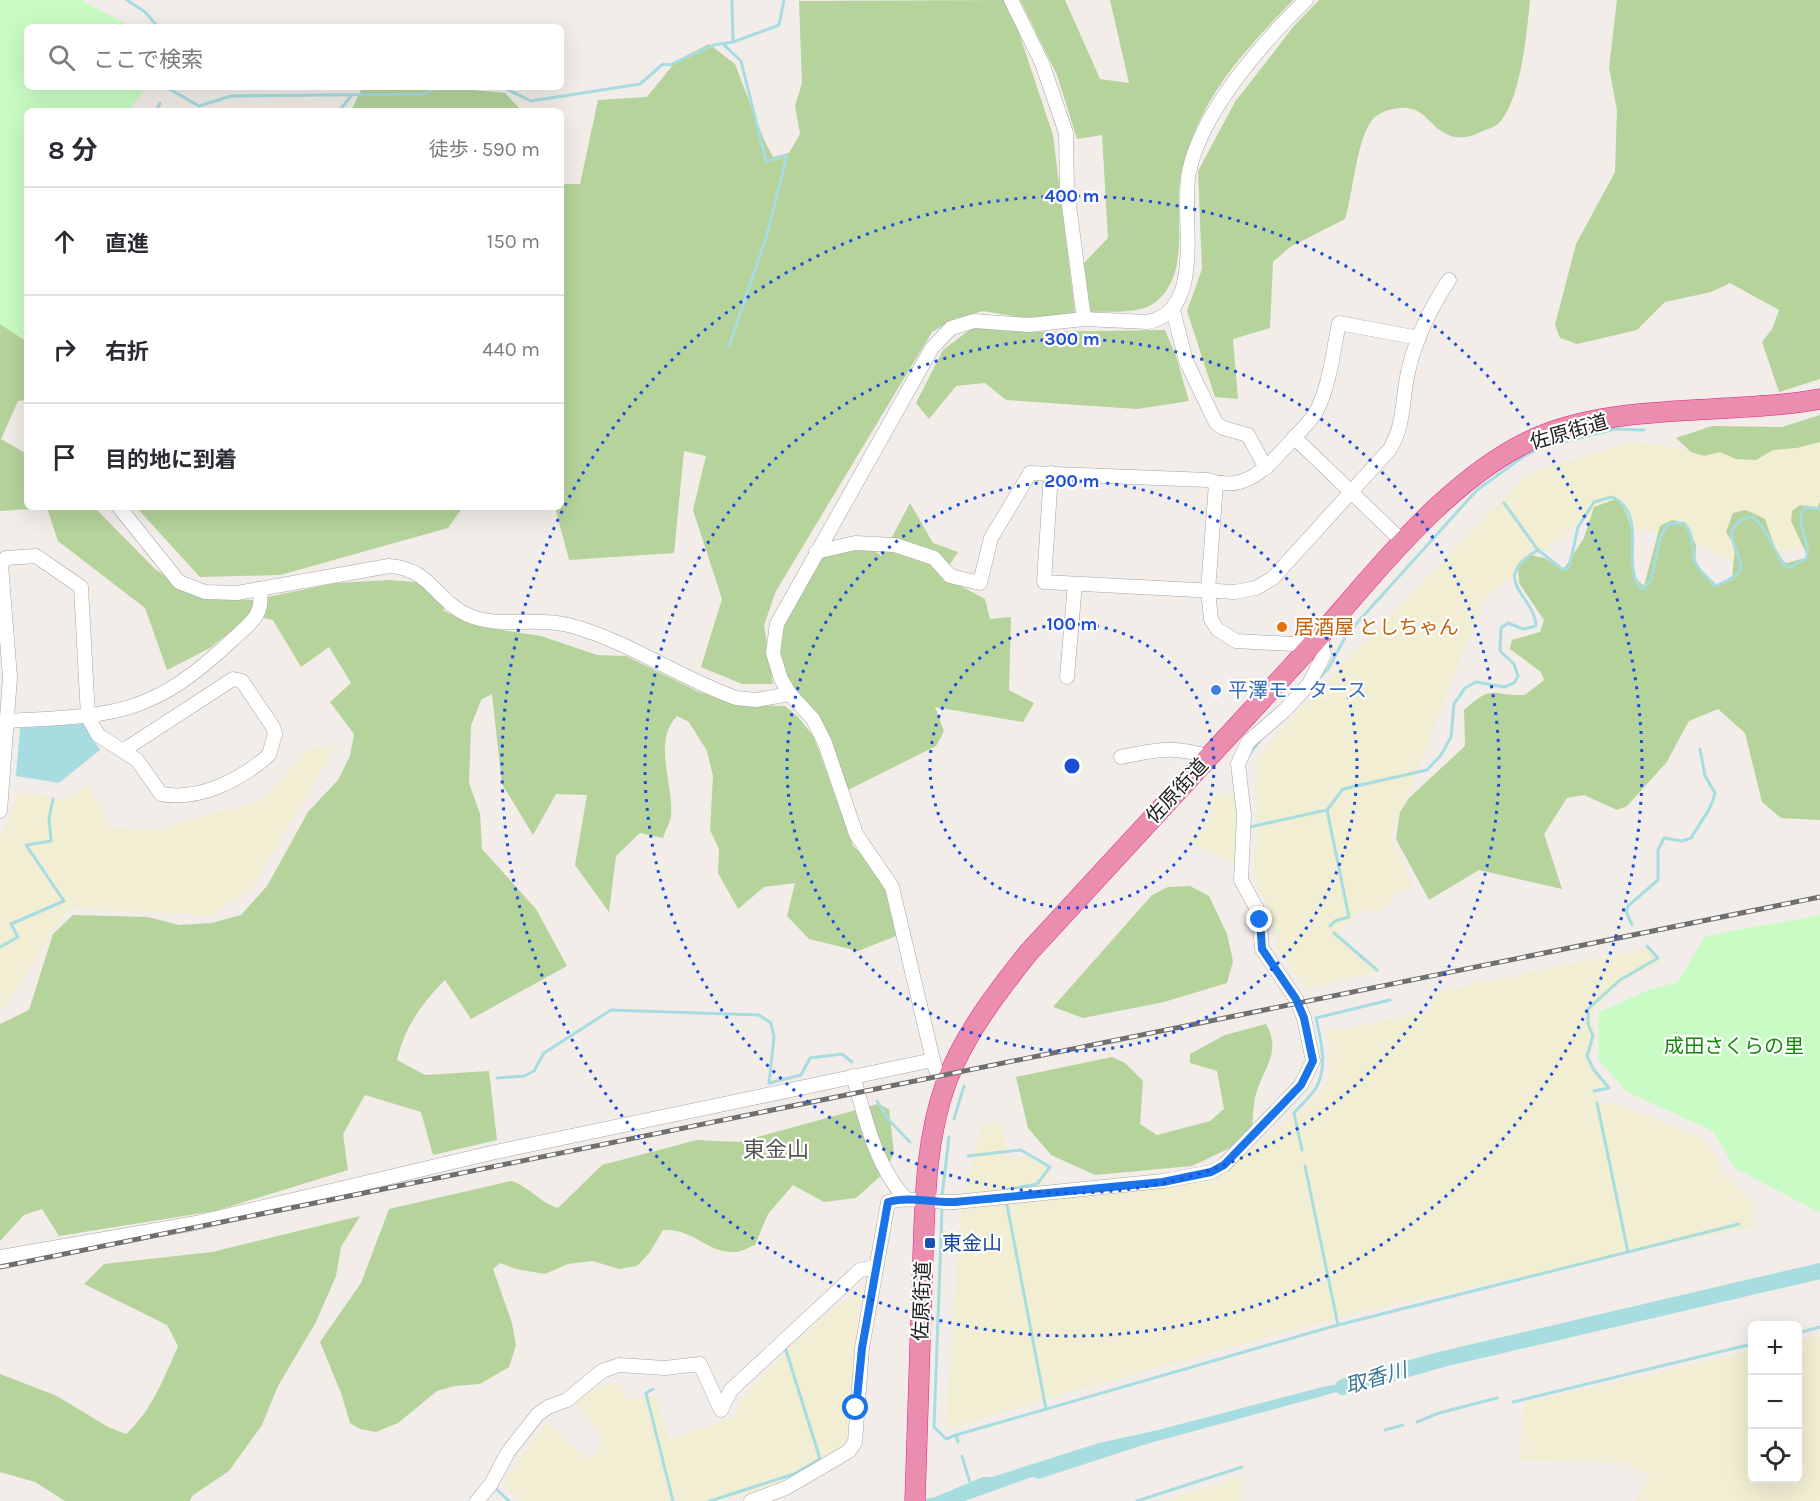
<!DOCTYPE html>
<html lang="ja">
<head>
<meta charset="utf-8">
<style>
  :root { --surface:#fff; --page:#f7f7f7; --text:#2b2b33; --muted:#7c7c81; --line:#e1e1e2 }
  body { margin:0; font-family:Karla,"Noto Sans JP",sans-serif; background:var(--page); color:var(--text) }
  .controls { position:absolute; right:18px; bottom:18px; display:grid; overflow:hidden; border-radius:9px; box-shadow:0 6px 24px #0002 }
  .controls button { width:54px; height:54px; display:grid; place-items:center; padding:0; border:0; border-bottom:2px solid var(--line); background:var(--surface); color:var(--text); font:30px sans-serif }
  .stop { position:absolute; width:18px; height:18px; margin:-14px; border:4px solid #1a73e8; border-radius:50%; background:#fff }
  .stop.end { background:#1a73e8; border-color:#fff; box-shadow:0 2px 6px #0008 }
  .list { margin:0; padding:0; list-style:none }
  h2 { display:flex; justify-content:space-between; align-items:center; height:78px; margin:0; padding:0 24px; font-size:26px }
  h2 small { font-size:20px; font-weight:400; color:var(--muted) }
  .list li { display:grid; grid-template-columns:39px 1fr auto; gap:18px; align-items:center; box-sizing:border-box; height:108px; padding:0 24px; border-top:2px solid var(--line) }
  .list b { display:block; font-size:22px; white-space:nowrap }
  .list em { font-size:20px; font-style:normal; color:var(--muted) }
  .icon { flex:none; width:33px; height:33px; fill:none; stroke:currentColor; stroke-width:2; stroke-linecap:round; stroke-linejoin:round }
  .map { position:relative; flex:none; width:1820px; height:1501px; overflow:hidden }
  .search { position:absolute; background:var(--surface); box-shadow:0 6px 24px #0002; left:24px; top:24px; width:540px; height:66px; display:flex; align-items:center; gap:15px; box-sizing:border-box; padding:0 21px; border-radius:9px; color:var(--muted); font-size:22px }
  .panel { position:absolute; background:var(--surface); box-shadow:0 6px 24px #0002; left:24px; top:108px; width:540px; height:402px; border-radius:9px }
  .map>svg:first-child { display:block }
  .farmland { fill:#f1eed3 }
  .forest { fill:#b5d39b }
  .park { fill:#c9fcc5 }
  .water { fill:#a7dde1 }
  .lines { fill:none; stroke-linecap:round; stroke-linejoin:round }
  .stream { stroke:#a7dde1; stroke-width:3 }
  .river { stroke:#a7dde1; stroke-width:16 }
  .minor-casing { stroke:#a5a5a5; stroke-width:15 }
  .highway-casing { stroke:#e32184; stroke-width:21 }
  .minor { stroke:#fff; stroke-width:14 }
  .highway { stroke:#eb8daf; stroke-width:20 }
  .rail-casing { stroke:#6f6f6f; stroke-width:5 }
  .rail { stroke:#fff; stroke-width:3; stroke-dasharray:9; stroke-linecap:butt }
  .route { stroke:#1a73e8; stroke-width:8 }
  .ring { fill:none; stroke:#1d4ed8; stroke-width:3; stroke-dasharray:3 6 }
  .food-dot { fill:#e8710a; stroke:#fff; stroke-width:2 }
  .shop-dot { fill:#3f7fe0; stroke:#fff; stroke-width:2 }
  .transit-dot { fill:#1a4fb4; stroke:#fff; stroke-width:2 }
  .labels { text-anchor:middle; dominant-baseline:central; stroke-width:4.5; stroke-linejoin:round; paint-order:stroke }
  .street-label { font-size:20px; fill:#212121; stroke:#fff }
  .food-label { font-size:20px; fill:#c56008; stroke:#fff; text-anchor:start }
  .shop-label { font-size:20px; fill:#366cbe; stroke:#fff; text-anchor:start }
  .park-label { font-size:20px; fill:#128807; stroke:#fff }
  .transit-label { font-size:20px; fill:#164399; stroke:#fff; text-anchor:start }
  .water-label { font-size:21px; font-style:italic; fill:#3d7896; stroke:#fff }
  .quarter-label { font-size:22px; fill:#545454; stroke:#fff }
  .centre { fill:#1d4ed8; stroke:#fff; stroke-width:3 }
  .ring-label { font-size:18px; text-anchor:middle; font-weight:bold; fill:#1d4ed8; stroke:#fff; stroke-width:4.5; stroke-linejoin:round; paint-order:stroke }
</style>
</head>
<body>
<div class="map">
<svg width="1820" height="1501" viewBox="0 0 1820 1501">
  <rect width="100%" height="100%" fill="#f2ede8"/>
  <g class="farmland">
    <path d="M1820,428V536L1749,571L1688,538L1583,519L1484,599L1391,837L1413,887L1396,893L1383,911H1359L1337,933L1381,971L1307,988L1277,949L1273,915L1256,885L1253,871L1257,828L1255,786L1258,758L1294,715L1527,474L1630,442L1693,450Z"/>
    <path d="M338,743L251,888L211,915L69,908L6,1005L0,1010V839L19,791L62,800L88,786L110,828L154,830L263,800L306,751Z"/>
    <path d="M1231,793L1239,798L1240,865L1189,843L1187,838L1200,832L1212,817L1209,802L1218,795Z"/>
    <path d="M1647,948L1661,962L1631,976L1614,988L1593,1012L1596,1042L1589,1056L1597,1072L1609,1086L1595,1089L1598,1105L1614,1103L1702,1138L1719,1161L1722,1173L1755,1206L1752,1217L1757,1226L1635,1251L1342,1317L1048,1398L951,1429L946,1425L961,1209L982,1124L1000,1121L1008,1159L1028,1156L1052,1173L1040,1187L1010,1189L1009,1204L1205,1180L1221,1174L1294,1113L1304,1108L1323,1089L1330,1076L1328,1033L1432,1011L1430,994Z"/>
    <path d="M861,1290L847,1436L843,1446L779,1483L719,1501H519L503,1483L546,1422L581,1455L591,1459L605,1441L572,1400L594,1387L620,1383L627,1399L655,1396L669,1440L736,1417L738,1404L751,1386L828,1312Z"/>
    <path d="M1820,1335V1501H1635L1651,1477L1621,1462L1520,1460L1524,1403L1752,1351V1478H1798V1341Z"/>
    <path d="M1240,1477L1242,1501H1165Z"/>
  </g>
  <g class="forest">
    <path d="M1008,0L1053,135L1075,313L1030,319L983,311L954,319L932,332L776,591L764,625L773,684H742L701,667L722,599L693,510L706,456L684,451L674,553L569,560L555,507H561V184H580L598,100L647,97L676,61L709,44L735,64L764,140L773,157L789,153L800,134L795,106L802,83L799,1Z"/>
    <path d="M1020,0H1065L1100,79L1129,83L1110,0H1293C1258,37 1223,72 1201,118C1193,134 1185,156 1181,174C1173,214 1192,270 1157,301C1141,315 1111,311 1091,312L1083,264L1108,238L1102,135L1077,139L1057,75Z"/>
    <path d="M1319,0H1530C1527,31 1521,100 1499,123C1494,128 1484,130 1478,133C1471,137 1459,139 1451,136C1426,127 1426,102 1393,109C1387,110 1377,114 1373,119C1357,136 1353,194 1345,219L1290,247L1273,262L1270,328L1233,339L1238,399L1215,397L1187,311L1202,269L1198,171L1235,102L1294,26Z"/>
    <path d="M1617,0H1820V379L1779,392L1762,342L1772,329L1779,310L1730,283L1711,292L1665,302L1637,330L1577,344L1560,338L1555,325L1576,244L1615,172L1617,110L1609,68Z"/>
    <path d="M361,90H473L505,93L522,111H351Z"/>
    <path d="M0,301L27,318V400L18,401L1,439L27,454V507H94L155,569L181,586L213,598L253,600L336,583L390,580L439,584L444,611L482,627L541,636L597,655L626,656L699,692L743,705L785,706L798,717L814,737L853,846L873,865L885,887L896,936L858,951L809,939L787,916L795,883L764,887L738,909L718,873L719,849L710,830L713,776L707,751L689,722L677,716C652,742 674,784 671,816C670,823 665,831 663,838L640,833L616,856L609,912L575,865L587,795L556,794L533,835L502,784L492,694L481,700L471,726L469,783L480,814L482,849L536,909L567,966L471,1019L445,980C422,1003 404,1028 397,1060L425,1075L489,1071L497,1140L433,1155L421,1112L365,1095L343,1134L348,1170L215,1211L59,1236L42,1209L24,1215L0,1241V1024L29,1010L53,934L73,915L148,917L179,925L212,923L241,915L267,886L308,812L338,780L350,756L354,734L330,702L351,683L329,647L301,667L273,620L251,615L210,648L167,670L145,608L58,541L47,508L0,511Z"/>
    <path d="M972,328L1026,332L1165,330L1176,356L1189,401L1137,409L1006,400L985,383L956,386L929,419L916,403L943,350Z"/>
    <path d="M1820,415V442L1797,448L1773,450L1756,460L1736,459L1720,452L1704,456L1691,452L1676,438L1712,426L1782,427Z"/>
    <path d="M1616,499C1636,517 1632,551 1634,577L1644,586L1660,526L1672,520L1685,523L1696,545L1695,564L1714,586L1732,580L1735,546L1726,532L1733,513L1746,510L1765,519L1779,560L1787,563L1808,557L1791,521L1792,511L1800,505L1817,508L1820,502V820L1781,818L1762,802L1745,733L1718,709L1689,721L1666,763L1627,806L1617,810L1584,795L1567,798L1544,834L1562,889L1479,870L1429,900L1396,839L1400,812L1409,798L1465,746L1464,710C1494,683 1490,696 1525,695L1544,680L1541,672L1510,649L1512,640L1540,632L1544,620L1519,583L1518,563L1530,555L1544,558L1563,570L1584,538L1594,507Z"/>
    <path d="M910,503L933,543L958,552L942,576L985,599L990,619L1011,617L1009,690L1034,703L1023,722L935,707L944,731L936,746L848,790L782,667L776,646L779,632L820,554L863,544L882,556Z"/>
    <path d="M136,507H463L448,528L280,575L200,577Z"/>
    <path d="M1190,886L1209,896L1227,934L1233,961L1227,983L1164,1002L1083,1018L1053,1007L1152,895L1168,887Z"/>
    <path d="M1266,1024C1283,1053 1261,1071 1255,1098C1253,1107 1253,1117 1252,1127L1228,1149L1192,1166L1095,1175L1051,1155L1028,1128L1016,1077L1112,1057L1125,1063L1143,1081L1140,1124L1157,1135L1210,1121L1224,1109L1217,1071L1190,1063V1054L1225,1035Z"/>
    <path d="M878,1104L889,1109L894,1153L884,1173L856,1198L824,1202L793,1185L768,1214L755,1245C749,1247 740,1253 733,1252C706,1252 693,1228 663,1230L650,1252L637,1266L619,1269L593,1261L568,1264L545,1274L516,1269L500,1263L493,1269L512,1323L516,1345L509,1367L480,1384L454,1386L437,1391L398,1423L376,1432L360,1429L350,1423L341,1393L320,1342L361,1283L389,1209L511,1181C529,1186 540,1203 558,1208L602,1165L697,1140L739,1142Z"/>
    <path d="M360,1216L341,1247L336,1276L316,1322L278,1386L262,1425L229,1471L192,1496L190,1501H65L35,1482L0,1472V1374L57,1396L108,1427L126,1434C151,1412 165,1376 178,1346L167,1325L84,1284L104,1264L212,1252Z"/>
  </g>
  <g class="park">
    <path d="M0,0H81L132,27H27V87H147L129,111H27V342L0,324Z"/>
    <path d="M1820,915V1213L1735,1168L1713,1131L1627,1092L1598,1059L1599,1012L1649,990L1678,982L1705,936Z"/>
  </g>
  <g class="water">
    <path d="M83,724L100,750L59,783L16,776L20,728Z"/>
    <path d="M1364,1381L1348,1389L1143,1445L1039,1479L1032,1477L965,1501H917L935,1497L983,1477H992L1099,1443L1158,1430L1326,1386Z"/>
  </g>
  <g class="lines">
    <g class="stream">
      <path d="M127,0L145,12L158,27"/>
      <path d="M732,0L733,42"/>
      <path d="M723,44L741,61L766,161L787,156L766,238L729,346"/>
      <path d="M166,87L199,106L231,96L424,94L437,87"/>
      <path d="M502,87L531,101L640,84L663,64L670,65L714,45L733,42L779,25L784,0"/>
      <path d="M156,111L160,103"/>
      <path d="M339,111L351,96"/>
      <path d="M1504,503L1538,550"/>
      <path d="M1318,679L1328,669L1347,634L1477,490L1524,456L1544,447L1615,429L1644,430"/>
      <path d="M1248,756L1260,740"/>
      <path d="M1327,810L1343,789L1427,770L1441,755L1451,737L1454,704L1465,688L1476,682L1504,687L1514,683L1518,676L1514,664L1500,651L1501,628L1508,623L1523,629L1536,626C1535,595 1487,580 1538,550L1562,569L1569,568L1578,527L1594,502L1612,497C1650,514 1619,568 1642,589C1660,581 1652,538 1669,524L1684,523C1696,536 1690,551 1696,564C1700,572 1710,580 1716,586C1757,568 1736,565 1731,532L1740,520L1753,517C1767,528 1774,552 1785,566L1791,567L1806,559C1813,542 1792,523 1806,507L1820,509"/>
      <path d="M1250,825V827L1327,810L1349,917L1335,921L1330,926"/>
      <path d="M1632,925L1626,911L1628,906L1658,880V850L1664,838L1682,841L1691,838C1700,822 1711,811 1715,793L1705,776L1700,749"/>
      <path d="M1334,933L1377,970"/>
      <path d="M0,947L18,937L11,924L64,901L26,845L51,841L49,818L53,799"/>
      <path d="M497,1078L524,1076L534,1071L544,1053L611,1010L759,1015L771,1023L774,1037L769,1083L801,1075L810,1058L842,1054L852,1062"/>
      <path d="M1594,1091L1609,1088L1594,1070L1587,1056L1593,1036L1588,1024V1009L1620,980L1658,958L1647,946"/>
      <path d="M877,1101L888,1119L910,1142"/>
      <path d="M1597,1103L1628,1252"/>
      <path d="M954,1119L964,1086"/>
      <path d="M1302,1150L1294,1113C1301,1105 1310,1097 1316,1088C1328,1067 1321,1040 1316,1018L1390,1000"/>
      <path d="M968,1156L1021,1150L1050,1167L1037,1184L1005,1190"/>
      <path d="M1305,1166L1338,1325"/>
      <path d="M942,1196L949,1137"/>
      <path d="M1007,1205L1046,1409"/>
      <path d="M942,1210L934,1427L946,1439L956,1435L958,1442"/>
      <path d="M1798,1333L1820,1327"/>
      <path d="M653,1389L646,1393L673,1501"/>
      <path d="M1513,1402L1752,1344"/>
      <path d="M1417,1422L1439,1413L1497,1398"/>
      <path d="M1385,1430L1403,1425"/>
      <path d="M956,1435L1334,1326L1739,1224"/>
      <path d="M962,1456L971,1486"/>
      <path d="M494,1487L509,1501"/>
      <path d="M710,1501L794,1474L820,1459L785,1347"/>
      <path d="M1137,1501L1242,1467"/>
    </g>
    <path class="river" d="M1343,1387L1443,1359L1820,1271"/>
    <defs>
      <g id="minor">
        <path d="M1011,0L1042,63L1066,133L1067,190L1084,319"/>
        <path d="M1173,310L1186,361L1216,423L1223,428L1248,435L1266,468"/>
        <path d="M1294,437L1404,543"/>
        <path d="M1051,473L1044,582L1235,592L1256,588L1273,578L1390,449C1404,425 1402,403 1407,377C1414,342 1429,310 1449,280"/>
        <path d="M1216,483L1208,591L1211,619L1217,629L1236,641L1312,645"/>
        <path d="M119,507L179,582L205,592L237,593L389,566C430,568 436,601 468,615C498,629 539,616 572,626C630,642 680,678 736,698L756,700L790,694"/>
        <path d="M816,552L855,543L895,545L934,558L950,576L980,583L991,538L1030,473L1208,480C1246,494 1269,465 1292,440C1300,431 1310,422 1316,412C1330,386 1333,351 1339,323L1419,338"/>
        <path d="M1067,677L1075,584"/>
        <path d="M9,721C114,715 150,717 231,641C248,625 266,615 259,589"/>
        <path d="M1121,757C1156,750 1174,745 1209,757"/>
        <path d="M0,811L10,677L1,565L6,558L36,556L81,587L88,717L98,735L137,760L161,794C200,801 240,780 269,755L275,734L273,727L242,681L233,679L124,750"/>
        <path d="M853,1076C866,1119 874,1163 905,1198"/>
        <path d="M946,1083L936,1070L933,1060L892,887L856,834L825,743L813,719L790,694L781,679L773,653L777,624L932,348L951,328L974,321L1029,325L1084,319L1148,322C1207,311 1180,215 1189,172C1201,112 1263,42 1306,0"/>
        <path d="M0,1257L196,1223L491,1153L933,1060"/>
        <path d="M477,1501L491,1484L508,1452L538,1414L548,1407L567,1400L602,1371L619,1365L665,1368L700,1364L721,1410L731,1390L860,1270L876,1267"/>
        <path d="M751,1501L786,1488L849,1451L855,1442L862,1348L888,1202C910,1196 932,1203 955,1202L1163,1181L1211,1172L1224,1165L1301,1085L1313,1061L1304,1018L1296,999L1262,949L1259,913L1241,880L1244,815L1238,764L1248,742L1285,710L1309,684L1324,655L1321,635"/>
      </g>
      <path id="highway" d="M915,1501C917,1428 920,1355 922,1282C925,1216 923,1146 946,1083C964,1035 997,992 1029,952C1119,854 1211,755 1301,657C1369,582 1448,473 1543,435C1628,402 1731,415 1820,399"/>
    </defs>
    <use href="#minor" class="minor-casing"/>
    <use href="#highway" class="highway-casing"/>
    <use href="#minor" class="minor"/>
    <use href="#highway" class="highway"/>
    <defs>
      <path id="rail" d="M0,1267L1820,897"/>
    </defs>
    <use href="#rail" class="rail-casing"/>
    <use href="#rail" class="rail"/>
  </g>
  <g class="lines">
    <path class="route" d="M856,1408L862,1348L888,1202C910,1196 932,1203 955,1202L1163,1182L1211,1172L1224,1165L1301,1085L1313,1061L1304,1018L1296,999L1262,949L1260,920"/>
  </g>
  <g class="ring">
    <circle cx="1072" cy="766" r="142"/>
    <circle cx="1072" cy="766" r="285"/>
    <circle cx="1072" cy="766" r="427"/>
    <circle cx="1072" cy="766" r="570"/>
  </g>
  <circle class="food-dot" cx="1282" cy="627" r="6"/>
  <circle class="shop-dot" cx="1216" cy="690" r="6"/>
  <rect class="transit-dot" x="924" y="1237" width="12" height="12" rx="3"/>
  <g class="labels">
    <g class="street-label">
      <text transform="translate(1569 432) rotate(-16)">佐原街道</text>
      <text transform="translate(1177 791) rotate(-47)">佐原街道</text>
      <text transform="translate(922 1301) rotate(-88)">佐原街道</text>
    </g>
    <g class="food-label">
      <text x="1294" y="627">居酒屋 としちゃん</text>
    </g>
    <g class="shop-label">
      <text x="1228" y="690">平澤モータース</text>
    </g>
    <g class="park-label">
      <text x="1734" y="1046">成田さくらの里</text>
    </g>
    <g class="transit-label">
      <text x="942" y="1243">東金山</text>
    </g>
    <g class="water-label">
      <text transform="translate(1376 1378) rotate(-16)">取香川</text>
    </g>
    <g class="quarter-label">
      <text x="776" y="1150">東金山</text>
    </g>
  </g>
  <circle cx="1072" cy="766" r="9" class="centre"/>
  <g class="ring-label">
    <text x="1072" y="202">400 m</text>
    <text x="1072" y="345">300 m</text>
    <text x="1072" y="487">200 m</text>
    <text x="1072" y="630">100 m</text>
  </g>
</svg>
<div class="controls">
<button>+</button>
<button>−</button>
<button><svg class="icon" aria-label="locate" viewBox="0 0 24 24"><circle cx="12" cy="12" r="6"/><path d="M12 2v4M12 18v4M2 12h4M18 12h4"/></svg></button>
</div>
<div class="stop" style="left:856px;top:1408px"></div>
<div class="stop end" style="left:1260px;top:920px"></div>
<div class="search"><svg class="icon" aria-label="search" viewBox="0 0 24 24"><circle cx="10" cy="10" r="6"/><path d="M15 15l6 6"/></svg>ここで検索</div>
<section class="panel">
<h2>8 分<small>徒歩 · 590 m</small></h2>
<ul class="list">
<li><svg class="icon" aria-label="ahead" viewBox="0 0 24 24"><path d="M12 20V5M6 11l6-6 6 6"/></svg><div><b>直進</b></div><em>150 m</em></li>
<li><svg class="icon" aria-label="right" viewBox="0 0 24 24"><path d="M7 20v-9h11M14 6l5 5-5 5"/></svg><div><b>右折</b></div><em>440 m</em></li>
<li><svg class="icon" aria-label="arrive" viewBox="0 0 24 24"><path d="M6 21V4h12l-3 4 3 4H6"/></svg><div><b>目的地に到着</b></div></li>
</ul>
</section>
</div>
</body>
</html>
